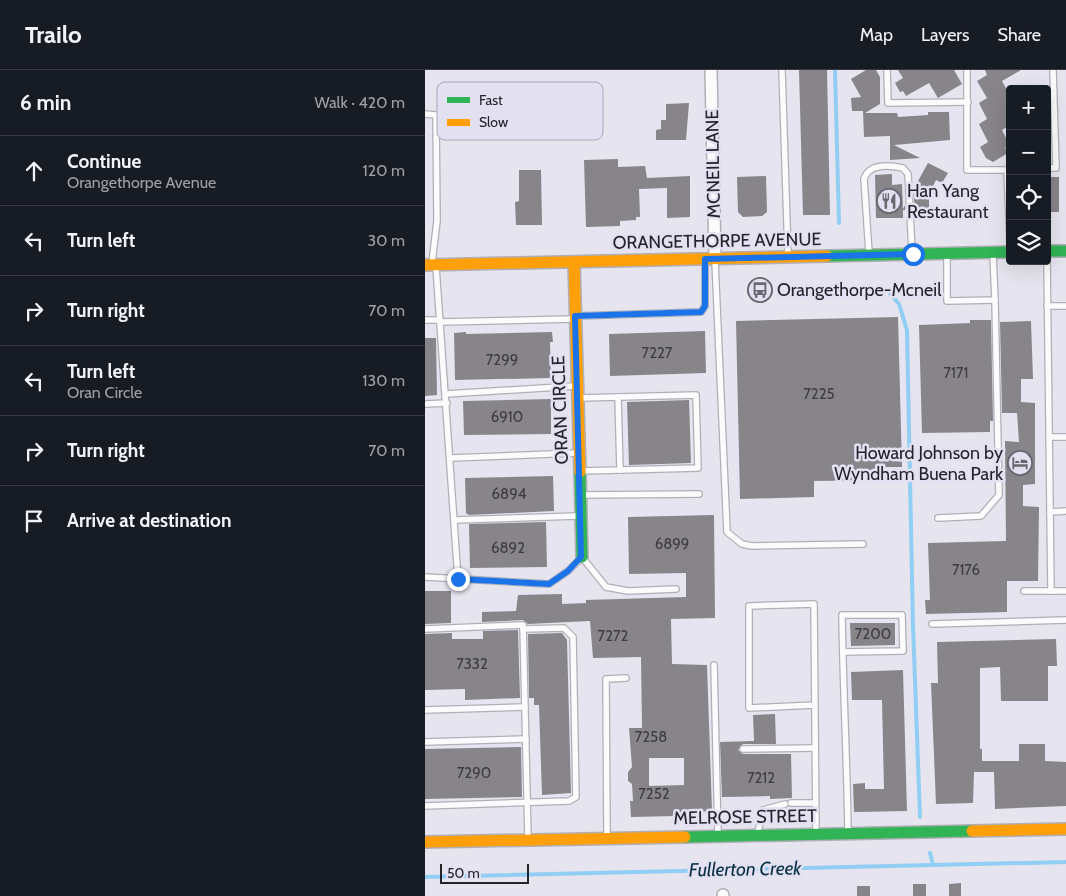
<!DOCTYPE html>
<html lang="en">
<head>
<meta charset="utf-8">
<style>
  :root { --surface:#171b24; --page:#242831; --text:#f1f3f6; --muted:#9ea1a6; --line:#363941 }
  body { margin:0; font-family:Cabin,sans-serif; background:var(--page); color:var(--text) }
  .controls { position:absolute; right:15px; top:15px; display:grid; overflow:hidden; border-radius:5px; box-shadow:0 5px 20px #0002 }
  .controls button { width:45px; height:45px; display:grid; place-items:center; padding:0; border:0; border-bottom:1px solid var(--line); background:var(--surface); color:var(--text); font:25px sans-serif }
  .scale { position:absolute; left:15px; bottom:12px; width:89px; box-sizing:border-box; padding-left:5px; border:2px solid #25232a; border-top:0; font-size:14px; line-height:18px; white-space:nowrap; color:#25232a; -webkit-text-stroke:4px #e3e0f2; paint-order:stroke }
  .stop { position:absolute; width:15px; height:15px; margin:-11px; border:4px solid #1a73e8; border-radius:50%; background:#fff }
  .stop.end { background:#1a73e8; border-color:#fff; box-shadow:0 1px 5px #0008 }
  .list { margin:0; padding:0; list-style:none }
  h2 { display:flex; justify-content:space-between; align-items:center; height:65px; margin:0; padding:0 20px; font-size:21px }
  h2 small { font-size:16px; font-weight:400; color:var(--muted) }
  .list li { display:grid; grid-template-columns:32px 1fr auto; gap:15px; align-items:center; box-sizing:border-box; height:70px; padding:0 20px; border-top:1px solid var(--line) }
  .list b { display:block; font-size:19px; white-space:nowrap }
  .list p { margin:0; font-size:16px; white-space:nowrap; color:var(--muted) }
  .list em { font-size:16px; font-style:normal; color:var(--muted) }
  .icon { flex:none; width:28px; height:28px; fill:none; stroke:currentColor; stroke-width:2; stroke-linecap:round; stroke-linejoin:round }
  .map { position:relative; flex:none; width:641px; height:826px; overflow:hidden }
  header { display:flex; align-items:center; gap:30px; box-sizing:border-box; height:70px; padding:0 25px; background:var(--surface); border-bottom:1px solid var(--line) }
  header strong { font-size:24px }
  nav { display:flex; gap:28px; margin-inline-start:auto; font-size:18px }
  main { display:flex }
  aside { flex:1; background:var(--surface) }
  .map>svg:first-child { display:block }
  .lines { fill:none; stroke-linecap:round; stroke-linejoin:round }
  .stream { stroke:#91cef4; stroke-width:4 }
  .building { fill:#87848a; fill-rule:evenodd }
  .lane-casing { stroke:#b0afb6; stroke-width:8 }
  .street-casing { stroke:#b0afb6; stroke-width:14 }
  .fast-casing { stroke:#b0afb6; stroke-width:14 }
  .slow-casing { stroke:#b0afb6; stroke-width:14 }
  .lane { stroke:#fbfbfc; stroke-width:5.5 }
  .street { stroke:#fbfbfc; stroke-width:11 }
  .fast { stroke:#30b455; stroke-width:11 }
  .slow { stroke:#ff9f0a; stroke-width:11 }
  .route { stroke:#1a73e8; stroke-width:6 }
  .labels { text-anchor:middle; dominant-baseline:central; stroke-width:5; stroke-linejoin:round; paint-order:stroke }
  .number-label { font-size:15px; fill:#3e3b42 }
  .street-label { font-size:18px; fill:#25232a; stroke:#e3e0f2 }
  .poi-label { font-size:18px; fill:#25232a; stroke:#e3e0f2; text-anchor:start }
  .water-label { font-size:19px; font-style:italic; fill:#062f43; stroke:#e3e0f2 }
  .key { fill:#e3e0f2; stroke:#aaa7b6; stroke-width:1 }
  .key-label { font-size:14px; fill:#25232a }
</style>
</head>
<body>
<header>
<strong>Trailo</strong>
<nav><a>Map</a><a>Layers</a><a>Share</a></nav>
</header>
<main>
<aside>
<h2>6 min<small>Walk · 420 m</small></h2>
<ul class="list">
<li><svg class="icon" aria-label="ahead" viewBox="0 0 24 24"><path d="M12 20V5M6 11l6-6 6 6"/></svg><div><b>Continue</b><p>Orangethorpe Avenue</p></div><em>120 m</em></li>
<li><svg class="icon" aria-label="left" viewBox="0 0 24 24"><path d="M17 20v-9H6M10 6l-5 5 5 5"/></svg><div><b>Turn left</b></div><em>30 m</em></li>
<li><svg class="icon" aria-label="right" viewBox="0 0 24 24"><path d="M7 20v-9h11M14 6l5 5-5 5"/></svg><div><b>Turn right</b></div><em>70 m</em></li>
<li><svg class="icon" aria-label="left" viewBox="0 0 24 24"><path d="M17 20v-9H6M10 6l-5 5 5 5"/></svg><div><b>Turn left</b><p>Oran Circle</p></div><em>130 m</em></li>
<li><svg class="icon" aria-label="right" viewBox="0 0 24 24"><path d="M7 20v-9h11M14 6l5 5-5 5"/></svg><div><b>Turn right</b></div><em>70 m</em></li>
<li><svg class="icon" aria-label="arrive" viewBox="0 0 24 24"><path d="M6 21V4h12l-3 4 3 4H6"/></svg><div><b>Arrive at destination</b></div></li>
</ul>
</aside>
<div class="map">
<svg width="641" height="826" viewBox="0 0 641 826">
  <rect width="100%" height="100%" fill="#e6e4ee"/>
  <g class="lines">
    <g class="stream">
      <path d="M410,0L414,153"/>
      <path d="M462,220L474,234L482,260L488,556L495,747"/>
      <path d="M505,783L508,795"/>
      <path d="M0,807L641,792"/>
    </g>
  </g>
  <g class="building">
    <path d="M374,0H402L405,145H378Z"/>
    <path d="M441,0H451L455,7V34L440,43H472L473,47L503,45V42H524L525,70L469,75L495,88L465,90V66L439,67L438,41H427L426,28L436,27L426,9Z"/>
    <path d="M473,0H529L537,14L513,28L504,13L481,26L478,21L475,22L470,13L478,8Z"/>
    <path d="M560,0H596L577,11L585,26V55L577,60L585,76L580,78L583,83L568,92L561,88L555,77L563,72L554,54L562,49L554,33L562,28L552,11L562,5Z"/>
    <path d="M264,33L261,70H231V60L236,59V50H241V34Z"/>
    <path d="M193,89V97L220,96L222,108L265,106V147L242,148V118L214,119L215,147H211V150L195,151V156L161,157L159,90Z"/>
    <path d="M503,93L523,103L517,113L511,110L504,124V139H490L488,120Z"/>
    <path d="M94,100H116L117,155H91L90,132L94,131Z"/>
    <path d="M467,104V115L477,114L478,139L480,135V140H478V148H451L450,105Z"/>
    <path d="M341,106L342,142L337,146L318,147L313,142L312,107Z"/>
    <rect x="622" y="107" width="12" height="35"/>
    <path d="M473,247L477,397H456L457,410L389,411V427L315,429L311,251Z"/>
    <path d="M545,250H566L568,351H565V362L497,363L494,255L545,253Z"/>
    <path d="M606,251L608,309H596V332L610,333V414L598,415V436L614,437L613,511H582V542L501,544L500,530H505L503,473L581,471L580,371L594,372L592,343H577L575,252Z"/>
    <path d="M280,261L281,303L185,306L184,264Z"/>
    <path d="M41,262V264L127,262L128,272H125L126,308L30,310L29,263Z"/>
    <path d="M0,268H11L12,325L0,326Z"/>
    <path d="M126,329V364L39,365L38,331Z"/>
    <path d="M264,330L266,393L204,395L202,332Z"/>
    <path d="M128,406L129,441L44,445L41,443L40,408Z"/>
    <path d="M289,445L290,548L246,549L247,594L282,595L287,741L251,744V746L206,747L205,731H208L207,714L203,711V702L207,697L204,658H217L216,587L168,588L165,551L103,554L98,550L57,552V542L91,541L93,525L137,524V534L161,533V530L261,527V503L204,504L203,447ZM224,688H259V715L224,716Z"/>
    <path d="M121,452L122,497L45,498L44,454Z"/>
    <path d="M0,521H26V553L0,554Z"/>
    <path d="M425,553H470V575L426,576Z"/>
    <path d="M93,560L95,628L40,630V619L0,620V564L27,563V569H58V561Z"/>
    <path d="M137,563L142,570L146,723L117,725L114,635H109V628H104L103,564Z"/>
    <path d="M631,569L632,596H623V631H576L575,597L555,598V679H557V691H594V674H620V691L641,692V736L570,739L569,702H549L548,733L511,734L506,613H513L512,572Z"/>
    <path d="M478,600L482,741L429,742L428,714L440,713V719H459L457,630H427L426,602Z"/>
    <path d="M350,644L351,674H318L313,680L318,684H366L367,728L345,729V726L297,727L295,672L329,671L328,645Z"/>
    <path d="M96,677L97,727L0,729V679Z"/>
    <path d="M536,813V826H524V814Z"/>
    <rect x="488" y="814" width="13" height="12"/>
    <rect x="432" y="816" width="13" height="10"/>
  </g>
  <g class="lines">
    <defs>
      <g id="lane">
        <path d="M357,0L363,185"/>
        <path d="M462,0L463,33L543,32"/>
        <path d="M542,0V100H585"/>
        <path d="M0,44L11,45L12,151L7,193"/>
        <path d="M622,98H631L628,0"/>
        <path d="M582,100L585,171"/>
        <path d="M444,183L439,109C444,93 464,95 478,98L483,104L487,182"/>
        <path d="M522,186V231L570,230L568,184"/>
        <path d="M290,191L302,462L317,474L327,476L438,474"/>
        <path d="M622,191L626,521"/>
        <path d="M11,197L33,509"/>
        <path d="M622,236H641"/>
        <path d="M152,246L276,242L280,236V191"/>
        <path d="M0,250H15"/>
        <path d="M15,252L148,249"/>
        <path d="M21,324L150,316"/>
        <path d="M193,327L271,325L273,398L195,400"/>
        <path d="M154,328L193,327L195,400L156,401"/>
        <path d="M0,334L22,333"/>
        <path d="M624,367H641"/>
        <path d="M26,388L152,383"/>
        <path d="M156,425L274,424"/>
        <path d="M625,442L641,441"/>
        <path d="M513,448L556,446L574,425L570,230"/>
        <path d="M30,450L153,446"/>
        <path d="M0,507L124,514L143,501L157,487L181,517L203,521L251,519"/>
        <path d="M599,521H641"/>
        <path d="M507,554L641,550"/>
        <path d="M0,559L98,555L103,767"/>
        <path d="M418,582L478,581L477,545H417C418,617 422,689 423,761"/>
        <path d="M289,595L293,765"/>
        <path d="M390,635L324,638V536L389,534L391,761"/>
        <path d="M0,640L100,637"/>
        <path d="M0,672L101,669"/>
        <path d="M318,679L390,678"/>
        <path d="M366,733H390"/>
        <path d="M0,736L144,731L151,727L148,567L139,558L98,559"/>
        <path d="M333,762L338,740L360,734"/>
        <path d="M182,766L181,609L201,608"/>
      </g>
      <g id="street">
        <path d="M286,0L290,189"/>
        <path d="M298,825V826"/>
      </g>
      <g id="fast">
        <path d="M622,181H641"/>
        <path d="M402,186L585,182"/>
        <path d="M155,402L157,487"/>
        <path d="M260,767L547,761"/>
      </g>
      <g id="slow">
        <path d="M149,192L155,402"/>
        <path d="M0,195L402,186"/>
        <path d="M547,761L641,759"/>
        <path d="M0,772L260,767"/>
      </g>
    </defs>
    <use href="#lane" class="lane-casing"/>
    <use href="#street" class="street-casing"/>
    <use href="#fast" class="fast-casing"/>
    <use href="#slow" class="slow-casing"/>
    <use href="#lane" class="lane"/>
    <use href="#street" class="street"/>
    <use href="#fast" class="fast"/>
    <use href="#slow" class="slow"/>
  </g>
  <g class="lines">
    <path class="route" d="M33,509L124,514L143,501L156,487L150,246L276,242L280,236V189L488,184"/>
  </g>
  <defs>
    <symbol id="restaurant-ring" viewBox="-11 -11 22 22"><circle r="9.5" fill="#e3e0f2" stroke="#69676f" stroke-width="1.5"/><path d="M-5-6h1v4h1v-4h1v4h1v-4h1v5L-1.5 .5V6h-2V.5L-5-1ZM5-6V6H3V1.5H1.5Q1.5-4 5-6Z" fill="#69676f"/></symbol>
    <symbol id="bus-ring" viewBox="-11 -11 22 22"><circle r="9.5" fill="#e3e0f2" stroke="#69676f" stroke-width="1.5"/><path d="M-5-6H5V4H4V6H2V4H-2V6H-4V4H-5ZM-3.5-4V0h7V-4ZM-3.5 1.2v1.5H-2V1.2ZM2 1.2v1.5H3.5V1.2Z" fill="#69676f"/></symbol>
    <symbol id="hotel-ring" viewBox="-11 -11 22 22"><circle r="9.5" fill="#e3e0f2" stroke="#69676f" stroke-width="1.5"/><path d="M-6-4.5h1.5V1H6V5H4.5V3h-9V5H-6ZM-4 0a1.8 1.8 0 1 1 3.6 0ZM.5 0V-2.5h3Q6-2.5 6 0Z" fill="#69676f"/></symbol>
  </defs>
  <g fill-rule="evenodd">
    <use href="#restaurant-ring" x="450" y="117" width="28" height="28"/>
    <use href="#bus-ring" x="321" y="206" width="28" height="28"/>
    <use href="#hotel-ring" x="581" y="379" width="28" height="28"/>
  </g>
  <g class="labels">
    <g class="number-label">
      <text x="232" y="283">7227</text>
      <text x="77" y="290">7299</text>
      <text x="531" y="303">7171</text>
      <text x="394" y="324">7225</text>
      <text x="82" y="347">6910</text>
      <text x="84" y="424">6894</text>
      <text x="247" y="474">6899</text>
      <text x="83" y="478">6892</text>
      <text x="541" y="500">7176</text>
      <text x="448" y="564">7200</text>
      <text x="188" y="566">7272</text>
      <text x="47" y="594">7332</text>
      <text x="226" y="667">7258</text>
      <text x="49" y="703">7290</text>
      <text x="336" y="708">7212</text>
      <text x="229" y="724">7252</text>
    </g>
    <g class="street-label">
      <text transform="translate(288 94) rotate(-91)">MCNEIL LANE</text>
      <text transform="translate(292 171) rotate(-1)">ORANGETHORPE AVENUE</text>
      <text transform="translate(135 340) rotate(-92)">ORAN CIRCLE</text>
      <text transform="translate(320 747) rotate(-1)">MELROSE STREET</text>
    </g>
    <g class="poi-label">
      <text x="482" y="121">Han Yang<tspan x="482" dy="21">Restaurant</tspan></text>
      <text x="352" y="220">Orangethorpe-Mcneil</text>
      <text x="578" y="383" text-anchor="end">Howard Johnson by<tspan x="578" dy="21">Wyndham Buena Park</tspan></text>
    </g>
    <g class="water-label">
      <text transform="translate(320 799) rotate(-1)">Fullerton Creek</text>
    </g>
  </g>
  <rect x="12" y="12" width="166" height="58" rx="8" class="key"/>
  <rect x="22" y="27" width="23" height="6" fill="#30b455"/>
  <rect x="22" y="49" width="23" height="7" fill="#ff9f0a"/>
  <g class="key-label">
    <text x="54" y="35">Fast</text>
    <text x="54" y="57">Slow</text>
  </g>
</svg>
<div class="controls">
<button>+</button>
<button>−</button>
<button><svg class="icon" aria-label="locate" viewBox="0 0 24 24"><circle cx="12" cy="12" r="6"/><path d="M12 2v4M12 18v4M2 12h4M18 12h4"/></svg></button>
<button><svg class="icon" aria-label="layers" viewBox="0 0 24 24"><path d="M12 4l9 5-9 5-9-5zM3 14l9 5 9-5"/></svg></button>
</div>
<div class="scale">50 m</div>
<div class="stop" style="left:488px;top:184px"></div>
<div class="stop end" style="left:33px;top:509px"></div>
</div>
</main>
</body>
</html>
